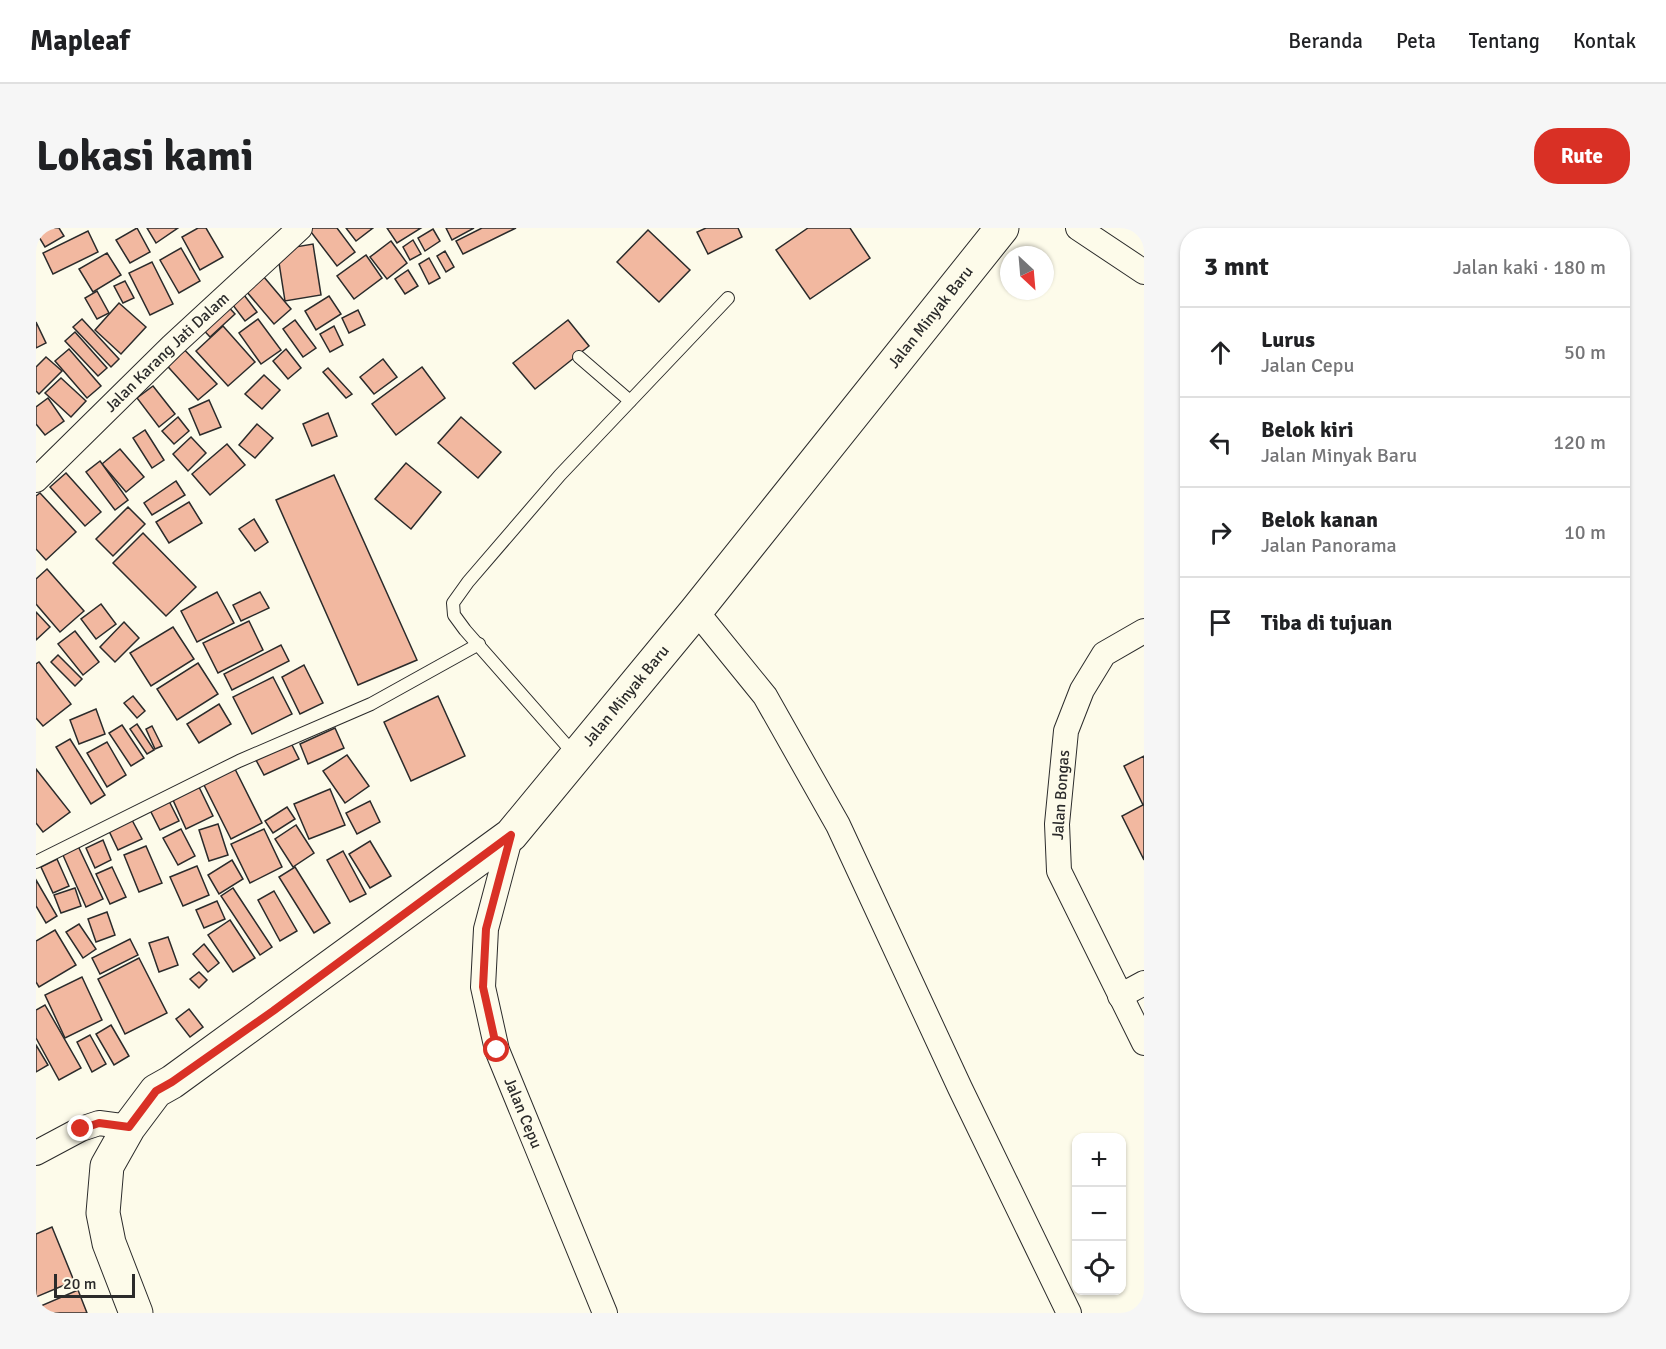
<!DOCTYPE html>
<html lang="id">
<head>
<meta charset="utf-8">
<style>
  :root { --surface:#fff; --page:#f6f6f6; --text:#202124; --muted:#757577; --line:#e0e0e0; --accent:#d93025 }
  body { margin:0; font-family:Signika,sans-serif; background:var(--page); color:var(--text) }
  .controls { position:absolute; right:18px; bottom:18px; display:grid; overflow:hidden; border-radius:12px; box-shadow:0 2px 4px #0004 }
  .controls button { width:54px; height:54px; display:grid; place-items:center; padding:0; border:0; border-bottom:2px solid var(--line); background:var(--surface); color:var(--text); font:30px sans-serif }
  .compass { position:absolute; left:964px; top:18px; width:54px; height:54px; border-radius:50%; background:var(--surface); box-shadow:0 2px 4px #0004; rotate:154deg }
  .scale { position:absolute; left:18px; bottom:15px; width:81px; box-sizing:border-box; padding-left:6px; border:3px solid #2b2b2b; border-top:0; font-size:16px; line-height:21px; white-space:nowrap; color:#2b2b2b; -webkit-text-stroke:4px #fdfbea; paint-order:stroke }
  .stop { position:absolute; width:18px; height:18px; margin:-14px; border:4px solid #d93025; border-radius:50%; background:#fff }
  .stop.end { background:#d93025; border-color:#fff; box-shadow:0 2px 6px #0008 }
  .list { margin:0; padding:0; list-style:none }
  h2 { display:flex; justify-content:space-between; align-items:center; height:78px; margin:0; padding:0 24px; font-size:26px }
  h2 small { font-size:20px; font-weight:400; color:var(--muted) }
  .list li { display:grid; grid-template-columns:39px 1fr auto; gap:18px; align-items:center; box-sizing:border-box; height:90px; padding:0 24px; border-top:2px solid var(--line) }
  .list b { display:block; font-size:22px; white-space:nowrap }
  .list p { margin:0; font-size:20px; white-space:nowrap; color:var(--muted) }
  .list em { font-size:20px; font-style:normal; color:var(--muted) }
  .icon { flex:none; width:33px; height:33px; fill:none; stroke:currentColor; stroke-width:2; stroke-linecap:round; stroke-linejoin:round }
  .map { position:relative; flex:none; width:1108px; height:1085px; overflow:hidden; border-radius:24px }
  header { display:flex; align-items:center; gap:36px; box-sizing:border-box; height:84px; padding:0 30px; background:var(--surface); border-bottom:2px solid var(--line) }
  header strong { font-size:28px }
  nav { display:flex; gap:33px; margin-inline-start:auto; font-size:21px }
  .intro { display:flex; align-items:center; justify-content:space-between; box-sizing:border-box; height:144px; padding:0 36px }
  h1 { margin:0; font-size:42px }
  .button { padding:15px 27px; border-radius:24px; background:var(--accent); color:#fff; font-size:21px; font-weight:700 }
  main { display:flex; gap:36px; padding:0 36px }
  aside { flex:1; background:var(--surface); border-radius:24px; box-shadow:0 2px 4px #0004 }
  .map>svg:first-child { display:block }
  .building { fill:#f2b8a0; stroke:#2b2b2b; stroke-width:1.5 }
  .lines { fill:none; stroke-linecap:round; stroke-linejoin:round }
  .service-casing { stroke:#2b2b2b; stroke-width:14 }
  .minor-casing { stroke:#2b2b2b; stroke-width:26 }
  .secondary-casing { stroke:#2b2b2b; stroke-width:35 }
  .service { stroke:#fdfbea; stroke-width:12 }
  .minor { stroke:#fdfbea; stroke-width:24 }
  .secondary { stroke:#fdfbea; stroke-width:33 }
  .route { stroke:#d93025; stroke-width:8 }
  .labels { text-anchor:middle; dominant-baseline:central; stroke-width:4.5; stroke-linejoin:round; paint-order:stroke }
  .street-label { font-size:16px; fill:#2b2b2b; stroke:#fdfbea }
</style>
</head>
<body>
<header>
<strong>Mapleaf</strong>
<nav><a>Beranda</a><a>Peta</a><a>Tentang</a><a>Kontak</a></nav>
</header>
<div class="intro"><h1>Lokasi kami</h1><a class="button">Rute</a></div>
<main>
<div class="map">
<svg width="1108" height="1085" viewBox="0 0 1108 1085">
  <rect width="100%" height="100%" fill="#fdfbea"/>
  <g class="building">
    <path d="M0,0H23L28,8L9,19L0,4Z"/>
    <path d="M101,0L114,24L94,35L80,12Z"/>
    <path d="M111,0H142L120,15Z"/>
    <path d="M162,0H170L187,29L164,42L146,9Z"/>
    <path d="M272,0H301L319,24L301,38Z"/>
    <path d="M310,0H337L320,13Z"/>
    <path d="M351,0H385L361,15Z"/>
    <path d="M410,0H438L416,12Z"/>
    <path d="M446,0H480L427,26L420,13Z"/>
    <path d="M670,0H702L706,9L672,26L661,4Z"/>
    <path d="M772,0H814L834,30L774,71L740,22Z"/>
    <path d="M397,1L404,13L389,23L382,10Z"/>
    <path d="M612,2L654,42L623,74L581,34Z"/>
    <path d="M52,3L62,24L17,46L7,25Z"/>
    <path d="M377,12L385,26L374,32L367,19Z"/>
    <path d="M355,13L371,35L351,51L334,29Z"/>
    <path d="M277,16L285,67L249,73L241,22Z"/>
    <path d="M145,20L164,53L143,65L124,32Z"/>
    <path d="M409,23L418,39L410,44L401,28Z"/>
    <path d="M71,25L85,47L57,64L43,41Z"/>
    <path d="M330,27L346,50L318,71L301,48Z"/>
    <path d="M393,30L404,50L393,56L383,36Z"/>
    <path d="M116,34L137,76L114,87L93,45Z"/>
    <path d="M222,42L255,81L238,96L205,57Z"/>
    <path d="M372,42L382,58L369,66L359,51Z"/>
    <path d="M89,53L98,70L87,75L78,58Z"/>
    <path d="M202,59L221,84L209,93L190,68Z"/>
    <path d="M61,63L73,85L61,91L49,70Z"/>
    <path d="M293,68L305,86L280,102L269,83Z"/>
    <path d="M186,72L199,86L174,109L161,95Z"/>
    <path d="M83,75L110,99L85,126L59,102Z"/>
    <path d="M322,82L329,97L313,105L306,90Z"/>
    <path d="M46,91L83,131L75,139L37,99Z"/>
    <path d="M222,91L245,122L225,136L203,105Z"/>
    <path d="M259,92L280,120L267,129L247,101Z"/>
    <path d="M532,92L553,118L499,161L477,135Z"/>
    <path d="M0,94L10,115L0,120Z"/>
    <path d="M187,98L219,134L192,158L160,123Z"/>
    <path d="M298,98L307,117L294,124L284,106Z"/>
    <path d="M39,104L71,140L62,148L29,113Z"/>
    <path d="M142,115L181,156L162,172L125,131Z"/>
    <path d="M33,121L65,158L51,170L19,133Z"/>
    <path d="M250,121L265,140L252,151L237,133Z"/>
    <path d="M10,129L26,143L3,166L0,163V139Z"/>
    <path d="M347,131L361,149L338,166L324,149Z"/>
    <path d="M386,139L409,170L360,207L336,176Z"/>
    <path d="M292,140L316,166L310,170L287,144Z"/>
    <path d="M228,147L244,162L226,181L209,166Z"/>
    <path d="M25,150L50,173L35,189L9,165Z"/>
    <path d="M117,158L139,186L123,199L101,170Z"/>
    <path d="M12,170L28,193L9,207L0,196V179Z"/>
    <path d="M173,172L185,199L164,207L153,181Z"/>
    <path d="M292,185L301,208L276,218L267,196Z"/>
    <path d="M142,189L153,203L138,216L126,203Z"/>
    <path d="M425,189L465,224L442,250L402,215Z"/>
    <path d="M221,196L237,210L219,230L203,217Z"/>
    <path d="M109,202L128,232L116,240L97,210Z"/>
    <path d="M155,209L170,225L152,243L137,226Z"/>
    <path d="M191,216L209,237L174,267L156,246Z"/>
    <path d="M84,221L108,249L90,264L66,236Z"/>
    <path d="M64,233L92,272L79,282L50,244Z"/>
    <path d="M370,235L405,264L375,301L339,271Z"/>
    <path d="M30,245L65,284L49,298L14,259Z"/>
    <path d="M298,247L381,432L322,457L240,272Z"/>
    <path d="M140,253L149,267L116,287L108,275Z"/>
    <path d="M4,265L40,304L10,332L0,321V268Z"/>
    <path d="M153,274L166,295L133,315L120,294Z"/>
    <path d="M92,279L109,296L77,328L60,311Z"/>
    <path d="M218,291L232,314L219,323L203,301Z"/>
    <path d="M107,305L160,359L130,388L77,335Z"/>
    <path d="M11,341L48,383L24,404L0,376V351Z"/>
    <path d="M181,364L198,395L161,414L145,383Z"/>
    <path d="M224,364L233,380L205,393L197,377Z"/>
    <path d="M65,376L80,396L60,411L45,391Z"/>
    <path d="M0,384L14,399L0,412Z"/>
    <path d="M213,393L227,422L182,445L167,415Z"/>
    <path d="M88,394L103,410L79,434L64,419Z"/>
    <path d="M137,399L158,431L115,458L94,425Z"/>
    <path d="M39,403L63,434L47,447L22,416Z"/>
    <path d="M245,417L253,433L196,462L188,446Z"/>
    <path d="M22,427L46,451L39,458L15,434Z"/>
    <path d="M3,434L35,476L7,498L0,490V436Z"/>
    <path d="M162,435L182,466L141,492L121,461Z"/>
    <path d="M268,437L287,475L264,486L246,449Z"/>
    <path d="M237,449L256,486L216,506L197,469Z"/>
    <path d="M97,468L109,483L101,490L88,475Z"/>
    <path d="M402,468L429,528L375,553L348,494Z"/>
    <path d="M183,476L195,496L163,515L151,496Z"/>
    <path d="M60,481L69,506L43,516L34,492Z"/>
    <path d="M101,496L118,522L111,526L94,501Z"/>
    <path d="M86,497L108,530L95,538L73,505Z"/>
    <path d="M116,498L126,518L119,521L110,501Z"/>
    <path d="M299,500L308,520L272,536L264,516Z"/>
    <path d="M34,511L69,567L55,576L20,519Z"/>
    <path d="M71,514L90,547L71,559L51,525Z"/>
    <path d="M255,515L263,531L228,547L220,532Z"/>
    <path d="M311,527L333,558L309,575L287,543Z"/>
    <path d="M1108,528V632L1086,588L1107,577L1088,538Z"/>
    <path d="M198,539L226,595L195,611L167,555Z"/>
    <path d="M0,541L34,584L7,604L0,595Z"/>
    <path d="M163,559L177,588L150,601L137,572Z"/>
    <path d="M294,561L309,597L273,611L258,576Z"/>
    <path d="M132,571L143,593L124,602L113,580Z"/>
    <path d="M334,573L344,594L321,606L310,585Z"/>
    <path d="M251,579L259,591L237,605L229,593Z"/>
    <path d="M96,592L106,611L82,622L73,603Z"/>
    <path d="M182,596L192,627L173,633L163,602Z"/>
    <path d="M260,597L278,625L257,639L239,611Z"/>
    <path d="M145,601L159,628L142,637L127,610Z"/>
    <path d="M228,601L246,639L214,655L195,616Z"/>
    <path d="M67,612L75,632L59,640L50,620Z"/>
    <path d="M334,613L355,648L334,660L313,626Z"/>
    <path d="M42,618L67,671L50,679L26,625Z"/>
    <path d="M110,618L126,655L103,664L88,627Z"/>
    <path d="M307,623L330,666L314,674L291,632Z"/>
    <path d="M21,631L33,658L17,665L5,639Z"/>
    <path d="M196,632L207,651L183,666L172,647Z"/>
    <path d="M161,638L173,667L147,678L134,649Z"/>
    <path d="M76,639L90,669L74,676L60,646Z"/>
    <path d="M259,639L294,695L278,705L243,649Z"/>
    <path d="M0,652L21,688L10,695L0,678Z"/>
    <path d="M39,660L45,678L25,685L18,667Z"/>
    <path d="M197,660L236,719L224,727L185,668Z"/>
    <path d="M238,663L261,703L244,713L222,672Z"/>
    <path d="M181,673L189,691L168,700L160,682Z"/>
    <path d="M71,684L79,707L60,714L52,691Z"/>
    <path d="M194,692L219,730L197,744L172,707Z"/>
    <path d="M43,696L60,721L47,730L30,704Z"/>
    <path d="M19,702L40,737L3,759L0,754V713Z"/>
    <path d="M132,709L142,737L123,744L113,715Z"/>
    <path d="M94,711L102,727L64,746L56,730Z"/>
    <path d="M168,716L183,735L172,744L157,726Z"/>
    <path d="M103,730L131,785L89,806L62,751Z"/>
    <path d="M163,744L171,752L163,760L154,751Z"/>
    <path d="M46,749L66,792L29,810L9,767Z"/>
    <path d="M9,777L45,840L23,852L0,810V782Z"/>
    <path d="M153,781L167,799L154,809L140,791Z"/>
    <path d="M75,797L93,828L78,837L60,806Z"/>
    <path d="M54,807L70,836L56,844L41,814Z"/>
    <path d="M0,817L12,837L0,844Z"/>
    <path d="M16,999L38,1053L0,1069V1006Z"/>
    <path d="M42,1062L51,1085H0V1080Z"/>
  </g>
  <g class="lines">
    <defs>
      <g id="service">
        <path d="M543,129L594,173"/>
        <path d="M539,527L429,402L418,387L417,375L432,354L524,247L692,70"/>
        <path d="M0,634L203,533L335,476L443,416"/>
      </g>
      <g id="minor">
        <path d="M1042,0L1108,44"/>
        <path id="s1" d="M0,252L136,118L264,0"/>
        <path d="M660,383L729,468L802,597L924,860L1033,1085"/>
        <path d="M1108,403L1068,426L1046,462L1030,503L1021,596L1023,643L1108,815"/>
        <path id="s2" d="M475,607L450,701L447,759L461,822L569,1085"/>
        <path d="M1084,768L1108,755"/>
        <path d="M0,925L45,901L63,895L93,899"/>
      </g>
      <g id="secondary">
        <path id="s3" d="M100,1085L73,1015L67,985L71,938L93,899L120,863L136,854L475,607L660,383L966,0"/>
      </g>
    </defs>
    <use href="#service" class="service-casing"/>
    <use href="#minor" class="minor-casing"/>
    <use href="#secondary" class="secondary-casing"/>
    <use href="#service" class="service"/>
    <use href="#minor" class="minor"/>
    <use href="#secondary" class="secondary"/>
  </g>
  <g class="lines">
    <path class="route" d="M45,901L63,895L93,899L120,863L136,854L237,783L475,607L450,701L447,759L461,822"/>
  </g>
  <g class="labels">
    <g class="street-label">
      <text stroke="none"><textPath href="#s3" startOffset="1347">Jalan Minyak Baru</textPath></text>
      <text stroke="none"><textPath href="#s1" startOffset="183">Jalan Karang Jati Dalam</textPath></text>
      <text stroke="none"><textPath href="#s3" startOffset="861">Jalan Minyak Baru</textPath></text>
      <text transform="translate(1025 567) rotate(-86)">Jalan Bongas</text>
      <text stroke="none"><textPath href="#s2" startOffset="288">Jalan Cepu</textPath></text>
    </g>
  </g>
</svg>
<div class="controls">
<button>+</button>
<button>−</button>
<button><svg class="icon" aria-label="locate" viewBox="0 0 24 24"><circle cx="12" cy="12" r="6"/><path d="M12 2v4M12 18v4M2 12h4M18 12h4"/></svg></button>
</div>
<svg class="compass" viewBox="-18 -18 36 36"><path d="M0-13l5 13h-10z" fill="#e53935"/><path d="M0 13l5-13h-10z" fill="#757577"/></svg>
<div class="scale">20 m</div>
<div class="stop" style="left:461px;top:822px"></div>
<div class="stop end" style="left:45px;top:901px"></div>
</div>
<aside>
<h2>3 mnt<small>Jalan kaki · 180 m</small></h2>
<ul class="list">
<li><svg class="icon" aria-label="ahead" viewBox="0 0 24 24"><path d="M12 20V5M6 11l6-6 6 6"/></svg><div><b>Lurus</b><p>Jalan Cepu</p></div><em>50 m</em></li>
<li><svg class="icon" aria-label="left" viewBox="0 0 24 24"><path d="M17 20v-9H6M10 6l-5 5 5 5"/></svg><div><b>Belok kiri</b><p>Jalan Minyak Baru</p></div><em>120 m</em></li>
<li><svg class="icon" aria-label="right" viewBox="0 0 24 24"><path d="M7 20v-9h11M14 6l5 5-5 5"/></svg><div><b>Belok kanan</b><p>Jalan Panorama</p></div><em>10 m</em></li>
<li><svg class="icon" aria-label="arrive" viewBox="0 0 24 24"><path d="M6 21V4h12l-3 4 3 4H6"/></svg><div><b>Tiba di tujuan</b></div></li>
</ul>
</aside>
</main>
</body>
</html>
